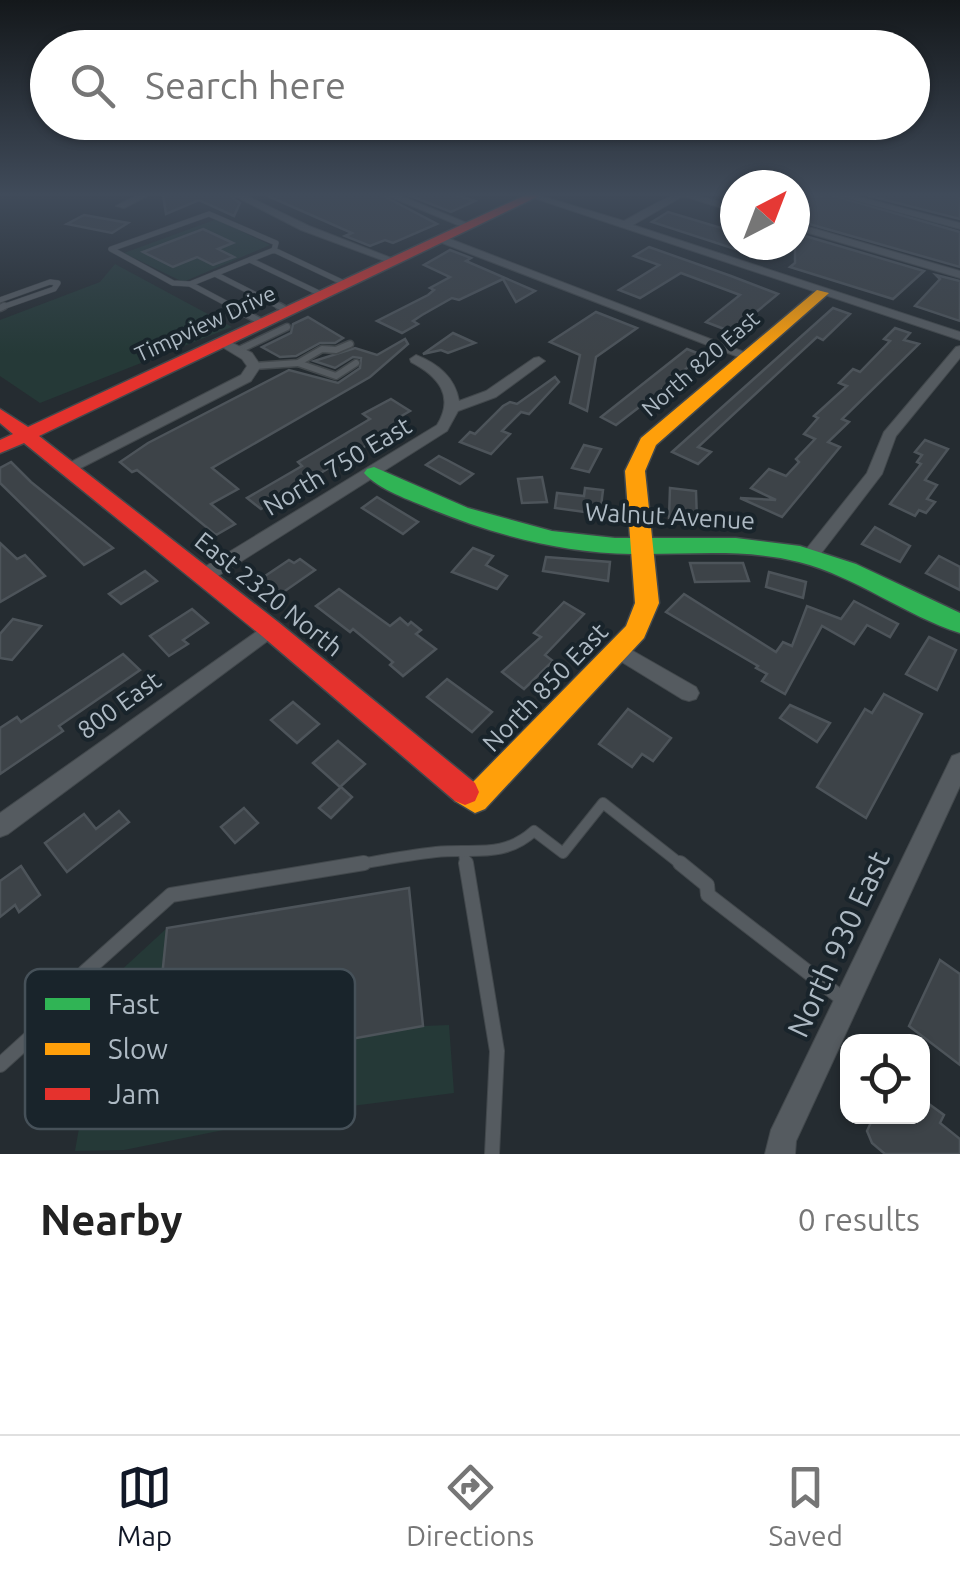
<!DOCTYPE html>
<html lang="en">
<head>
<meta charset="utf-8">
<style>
  :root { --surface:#fff; --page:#f2f2f2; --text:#222; --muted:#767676; --line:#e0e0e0; --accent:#111827 }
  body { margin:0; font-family:Ubuntu,sans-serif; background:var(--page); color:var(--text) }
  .controls { position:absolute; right:30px; bottom:30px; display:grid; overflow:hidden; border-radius:20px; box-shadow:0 2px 8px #0004 }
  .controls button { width:90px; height:90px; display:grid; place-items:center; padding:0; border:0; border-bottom:2px solid var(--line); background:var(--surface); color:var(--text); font:50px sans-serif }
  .compass { position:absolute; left:720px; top:170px; width:90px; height:90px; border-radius:50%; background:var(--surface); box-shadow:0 2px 8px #0004; rotate:42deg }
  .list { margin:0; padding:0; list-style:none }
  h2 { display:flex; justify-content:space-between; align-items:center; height:130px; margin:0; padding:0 40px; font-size:42px }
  h2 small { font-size:32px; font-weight:400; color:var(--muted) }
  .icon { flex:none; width:55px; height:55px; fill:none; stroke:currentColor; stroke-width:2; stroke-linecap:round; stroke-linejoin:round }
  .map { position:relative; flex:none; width:960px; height:1154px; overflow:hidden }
  .search { position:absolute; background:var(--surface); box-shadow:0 2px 8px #0004; left:30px; right:30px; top:30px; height:110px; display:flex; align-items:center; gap:25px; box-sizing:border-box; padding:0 35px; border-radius:55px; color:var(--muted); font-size:38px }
  .sheet { height:280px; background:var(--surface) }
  nav { display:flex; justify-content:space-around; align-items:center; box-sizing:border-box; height:140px; border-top:2px solid var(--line); background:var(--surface); font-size:28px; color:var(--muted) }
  nav a { display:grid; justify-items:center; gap:5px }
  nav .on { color:var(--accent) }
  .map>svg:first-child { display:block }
  .green { fill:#253937 }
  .building { fill:#3d4348; stroke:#4d545a; stroke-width:2.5 }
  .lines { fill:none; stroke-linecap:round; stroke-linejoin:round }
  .lane-far3-casing { stroke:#42484c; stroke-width:6 }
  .lane-far2-casing { stroke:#42484c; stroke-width:9 }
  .lane-far1-casing { stroke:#42484c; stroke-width:12 }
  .lane-casing { stroke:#42484c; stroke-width:16 }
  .street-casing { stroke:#42484c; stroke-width:2 }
  .fast-casing { stroke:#42484c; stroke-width:3 }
  .slow-casing { stroke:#42484c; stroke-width:3 }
  .jam-casing { stroke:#42484c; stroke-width:3 }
  .lane-far3 { stroke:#555b60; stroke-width:5 }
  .lane-far2 { stroke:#555b60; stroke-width:6 }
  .lane-far1 { stroke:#555b60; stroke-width:10 }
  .lane { stroke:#555b60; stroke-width:14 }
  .street { fill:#555b60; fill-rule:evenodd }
  .fast { fill:#30b455; fill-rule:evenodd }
  .slow { fill:#ff9f0a; fill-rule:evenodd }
  .jam { fill:#e5322d; fill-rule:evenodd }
  .labels { text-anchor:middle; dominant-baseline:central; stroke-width:8; stroke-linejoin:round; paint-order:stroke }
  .far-street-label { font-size:22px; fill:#aebac4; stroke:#19242b }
  .street-label { font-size:25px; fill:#aebac4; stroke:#19242b }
  .near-street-label { font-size:30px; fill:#aebac4; stroke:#19242b }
  .key { fill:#19242b; stroke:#465159; stroke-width:2.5 }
  .key-label { font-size:28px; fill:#aebac4 }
</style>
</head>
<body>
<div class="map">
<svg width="960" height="1154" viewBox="0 0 960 1154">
  <rect width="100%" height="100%" fill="#252c31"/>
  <g class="green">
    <path d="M217,219L270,245L183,282L124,253Z"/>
    <path d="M115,264L232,327L40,403L0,376V320L100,282Z"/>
    <path d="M167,928L152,1075L423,1026L449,1025L454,1093L328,1109L124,1150L75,1151L104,986Z"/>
  </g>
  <g class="building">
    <path d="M183,193H226L240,203L234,216L199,200L166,214L163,195Z"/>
    <path d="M261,193H378L437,224L393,243L385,240L370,246L345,236L352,233Z"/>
    <path d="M403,193L456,195L475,201L451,212Z"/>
    <path d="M795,193L822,196L825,193L960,232V267L795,220Z"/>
    <path d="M858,193H960V219Z"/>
    <path d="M668,212L721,228L735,220V249L652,222Z"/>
    <path d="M84,215L128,223L112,233L67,224Z"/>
    <path d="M203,229L233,243L218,249L234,257L213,265L197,257L173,267L143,252Z"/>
    <path d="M795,233L924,271L893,299L864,290L790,267L795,263Z"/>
    <path d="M649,247L731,276L778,294L732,332L706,322L740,295L681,273L640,298L619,290L659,265L634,256Z"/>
    <path d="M450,250L471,258L466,261L535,291L516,302L503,279L459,300L452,298L422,315L413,321L418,324L402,333L377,321L428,295L434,290L430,288L450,277L424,265Z"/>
    <path d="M936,275L960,281V321L915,306L940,279Z"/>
    <path d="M833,308L850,314L823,340L817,337L698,447L711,452L698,464L672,452Z"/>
    <path d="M596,312L637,328L596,357L587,411L570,403L580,355L550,342Z"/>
    <path d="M308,317L343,338L335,343H320L296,356L280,357L262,347L291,333L293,324Z"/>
    <path d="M895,328L910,333L904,340L919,344L842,419L849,422L828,442L840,447L782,517L740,498L776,500L751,488L769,469L786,476L799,462L796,459L815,439L804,434L818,418L814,416L847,386L839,383L853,369L860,372L890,341L884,339Z"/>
    <path d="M453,333L475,343L448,353L441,350L423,354Z"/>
    <path d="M405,339L408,344L370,377L212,468L238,489L211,504L235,524L216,535L137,470L132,472L120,462L148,443L289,370L338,383L360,368L361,358L353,357L335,368L314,361L355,348L377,355Z"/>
    <path d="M687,349L702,355L664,388L616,425L601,417Z"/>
    <path d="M555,377L559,382L529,414L521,412L502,431L510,434L491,454L460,442L470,432L475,434L503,406L510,402L517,404Z"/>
    <path d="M391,399L410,411L398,418L405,422L261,509L247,498L302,466L298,462L370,419L363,414Z"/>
    <path d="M925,440L948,449L925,480L937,485L927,499L935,502L926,513L919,510L915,516L890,504L921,464L917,462L922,455L915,452Z"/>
    <path d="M584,445L601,449L589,472L572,468Z"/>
    <path d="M439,456L447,460L473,474L460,484L426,465Z"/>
    <path d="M11,462L31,482L113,548L84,565L0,483V468Z"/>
    <path d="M542,477L547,502L522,503L518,479Z"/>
    <path d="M585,488L603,490L600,514L555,508L557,493L584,496Z"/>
    <path d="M670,488L696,491L697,521L669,518Z"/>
    <path d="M377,497L418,522L403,534L362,508Z"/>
    <path d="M875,527L910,546L900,562L862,544Z"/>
    <path d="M0,543L17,559L25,555L45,576L0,602Z"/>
    <path d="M473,548L493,556L486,565L507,576L497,589L452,572Z"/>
    <path d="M939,556L960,567V590L926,573Z"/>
    <path d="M546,557L610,562L608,581L543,571Z"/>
    <path d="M300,559L315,570L282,593L262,578L289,560L294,563Z"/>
    <path d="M690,563H743L749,581L695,582Z"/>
    <path d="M145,571L157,581L121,604L109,594Z"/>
    <path d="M769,572L806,582L803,598L766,587Z"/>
    <path d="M339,589L390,626L400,618L408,625L411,622L421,630L416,634L436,649L403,676L390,665L393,662L353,629L350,632L316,606Z"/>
    <path d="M684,594L776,652L783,642L792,646L807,606L841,619L854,601L898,624L890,637L867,625L854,644L822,626L785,694L762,681L767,674L756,668L758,666L666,612Z"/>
    <path d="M564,602L584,614L545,655L553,661L524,689L502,672L541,637L534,633Z"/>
    <path d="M192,609L208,623L183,640L188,644L169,656L150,636Z"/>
    <path d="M13,619L41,626L12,660L0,658V634Z"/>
    <path d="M929,637L956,650L937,690L906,674Z"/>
    <path d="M123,654L140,670L59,726L63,731L0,774V728L17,717L21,722Z"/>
    <path d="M447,679L492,712L472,732L427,697Z"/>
    <path d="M884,694L922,714L866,818L817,787L865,709L872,713Z"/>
    <path d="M293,702L319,724L297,743L271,720Z"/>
    <path d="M790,705L830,723L817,742L780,718Z"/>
    <path d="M628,709L671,738L653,761L642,754L632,767L599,744Z"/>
    <path d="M338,741L365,764L340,787L313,763Z"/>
    <path d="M341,787L352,797L331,818L319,808Z"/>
    <path d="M244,808L258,823L235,843L221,827Z"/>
    <path d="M119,811L129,822L67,872L45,843L84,814L96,829Z"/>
    <path d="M21,866L40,895L19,912L15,905L0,917V881Z"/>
    <path d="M409,888L423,1026L152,1075L167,928Z"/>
    <path d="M940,960L960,974V1065L909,1026Z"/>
    <path d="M922,1099L944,1115L940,1123L960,1139V1154H885L872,1143L867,1131L874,1116H922Z"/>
  </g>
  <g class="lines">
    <defs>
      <g id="lane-far3">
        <path d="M250,260L323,295"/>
        <path d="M215,274L284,309"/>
        <path d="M190,284L173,283L111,249L209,214L276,243L274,250"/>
        <path d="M0,300L50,282L58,283L54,289L0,308"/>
        <path d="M237,309L190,284L274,250L346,284"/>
      </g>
      <g id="lane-far2">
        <path d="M232,306L263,323"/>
        <path d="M279,306L288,311"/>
        <path d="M0,308L4,306"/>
        <path d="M237,351L287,327"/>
        <path d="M298,363L336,376L356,363"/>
        <path d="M254,366L298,363L322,349L336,350L350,344"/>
      </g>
      <g id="lane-far1">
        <path d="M464,854L466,866"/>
        <path d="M349,866C378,861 407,855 436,852C473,848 503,859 534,831L563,853L603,803L683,866"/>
      </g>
      <g id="lane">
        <path d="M466,863L497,1051L492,1154"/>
        <path d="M680,863L707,885L708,895L844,1000"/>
        <path d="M0,1065L76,996L85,972L171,895L364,863"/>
      </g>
      <g id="street">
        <path d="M141,193H153L124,208L116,206Z"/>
        <path d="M229,193H241L309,226L399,261L390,263L301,230Z"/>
        <path d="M381,193H394L474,226L465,228Z"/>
        <path d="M531,193L624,221C679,191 673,188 735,206V212L683,196L633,225L960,332V340L531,197Z"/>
        <path d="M829,193H844L960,223V229Z"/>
        <path d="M795,223L960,271V278L795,229Z"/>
        <path d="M437,237H445L752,355L741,358L437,241Z"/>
        <path d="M223,338L252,353L261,366L251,381L73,472H63L60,469L63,466L241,375L247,366L242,359L219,345V339Z"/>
        <path d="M960,346V358L896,436L882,474L816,560H804L801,556L804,552L867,473L884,432L956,347Z"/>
        <path d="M416,355C438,364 455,377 459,401L486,391L534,358L539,357L545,361L496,397L458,411L447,431L210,581H198L195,576L198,571L437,425C455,396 438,376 411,362L410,359Z"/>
        <path d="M270,622L277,624L279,629L277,634L8,834L0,837V813Z"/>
        <path d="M619,643L696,687L699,693L696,699L689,701L682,699L612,656L609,651L612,646Z"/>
        <path d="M960,753V786L796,1141L795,1154H765L771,1130L952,756Z"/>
      </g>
      <path id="fast" d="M374,467L468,508L552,531L615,538H736L800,546L856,564L960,613V633C904,615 857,577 799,562C744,548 688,555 632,554C562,553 495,535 431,509C410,500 379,490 364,473L367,469Z"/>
      <path id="slow" d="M817,290L829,293L656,445L645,471L659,603L644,638L485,809L475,813L455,801L451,792L455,783L465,779L473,782L626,626L635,603L625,471L641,438Z"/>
      <path id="jam" d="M530,193H545L39,436L278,622L475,783L479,792L475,801L465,805L455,801L262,636L24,443L0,453V440L13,434L0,423V409L28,427Z"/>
    </defs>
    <use href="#lane-far3" class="lane-far3-casing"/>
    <use href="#lane-far2" class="lane-far2-casing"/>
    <use href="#lane-far1" class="lane-far1-casing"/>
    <use href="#lane" class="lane-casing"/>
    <use href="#street" class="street-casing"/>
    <use href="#fast" class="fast-casing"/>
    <use href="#slow" class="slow-casing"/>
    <use href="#jam" class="jam-casing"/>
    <use href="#lane-far3" class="lane-far3"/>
    <use href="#lane-far2" class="lane-far2"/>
    <use href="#lane-far1" class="lane-far1"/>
    <use href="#lane" class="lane"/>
    <use href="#street" class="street"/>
    <use href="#fast" class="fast"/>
    <use href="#slow" class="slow"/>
    <use href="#jam" class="jam"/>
  </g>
  <linearGradient id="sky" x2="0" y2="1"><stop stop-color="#14181b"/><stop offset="0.55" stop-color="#404b5a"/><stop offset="1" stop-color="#404b5a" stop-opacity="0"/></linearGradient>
  <rect width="960" height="354" fill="url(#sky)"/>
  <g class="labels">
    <g class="far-street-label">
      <text transform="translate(205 323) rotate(-25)">Timpview Drive</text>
      <text transform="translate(700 363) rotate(-41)">North 820 East</text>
    </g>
    <g class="street-label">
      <text transform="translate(337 466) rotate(-31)">North 750 East</text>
      <text transform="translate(670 516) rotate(3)">Walnut Avenue</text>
      <text transform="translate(269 594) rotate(39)">East 2320 North</text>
      <text transform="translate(545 687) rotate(-46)">North 850 East</text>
      <text transform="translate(119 705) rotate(-36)">800 East</text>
    </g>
    <g class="near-street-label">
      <text transform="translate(838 944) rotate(-65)">North 930 East</text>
    </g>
  </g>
  <rect x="25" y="969" width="330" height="160" rx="15" class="key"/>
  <rect x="45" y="998" width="45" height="12" fill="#30b455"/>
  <rect x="45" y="1043" width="45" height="12" fill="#ff9f0a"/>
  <rect x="45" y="1088" width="45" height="12" fill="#e5322d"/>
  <g class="key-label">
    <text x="108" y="1014">Fast</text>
    <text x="108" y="1059">Slow</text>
    <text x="108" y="1104">Jam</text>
  </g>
</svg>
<div class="controls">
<button><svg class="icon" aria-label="locate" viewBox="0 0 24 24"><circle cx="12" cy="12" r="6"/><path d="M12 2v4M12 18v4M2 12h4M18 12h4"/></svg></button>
</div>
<svg class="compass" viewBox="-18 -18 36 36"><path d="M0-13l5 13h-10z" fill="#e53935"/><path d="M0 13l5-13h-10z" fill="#767676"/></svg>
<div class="search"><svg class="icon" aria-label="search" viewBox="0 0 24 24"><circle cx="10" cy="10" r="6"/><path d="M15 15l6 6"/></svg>Search here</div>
</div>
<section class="sheet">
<h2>Nearby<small>0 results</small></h2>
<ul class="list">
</ul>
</section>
<nav>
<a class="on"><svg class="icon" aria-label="map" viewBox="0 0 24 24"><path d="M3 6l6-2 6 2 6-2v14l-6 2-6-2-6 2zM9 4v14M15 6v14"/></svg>Map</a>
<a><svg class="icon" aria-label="directions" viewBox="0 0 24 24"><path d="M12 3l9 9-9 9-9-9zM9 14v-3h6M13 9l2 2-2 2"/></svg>Directions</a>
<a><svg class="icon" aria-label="saved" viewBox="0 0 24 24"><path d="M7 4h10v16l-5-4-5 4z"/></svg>Saved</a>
</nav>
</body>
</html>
